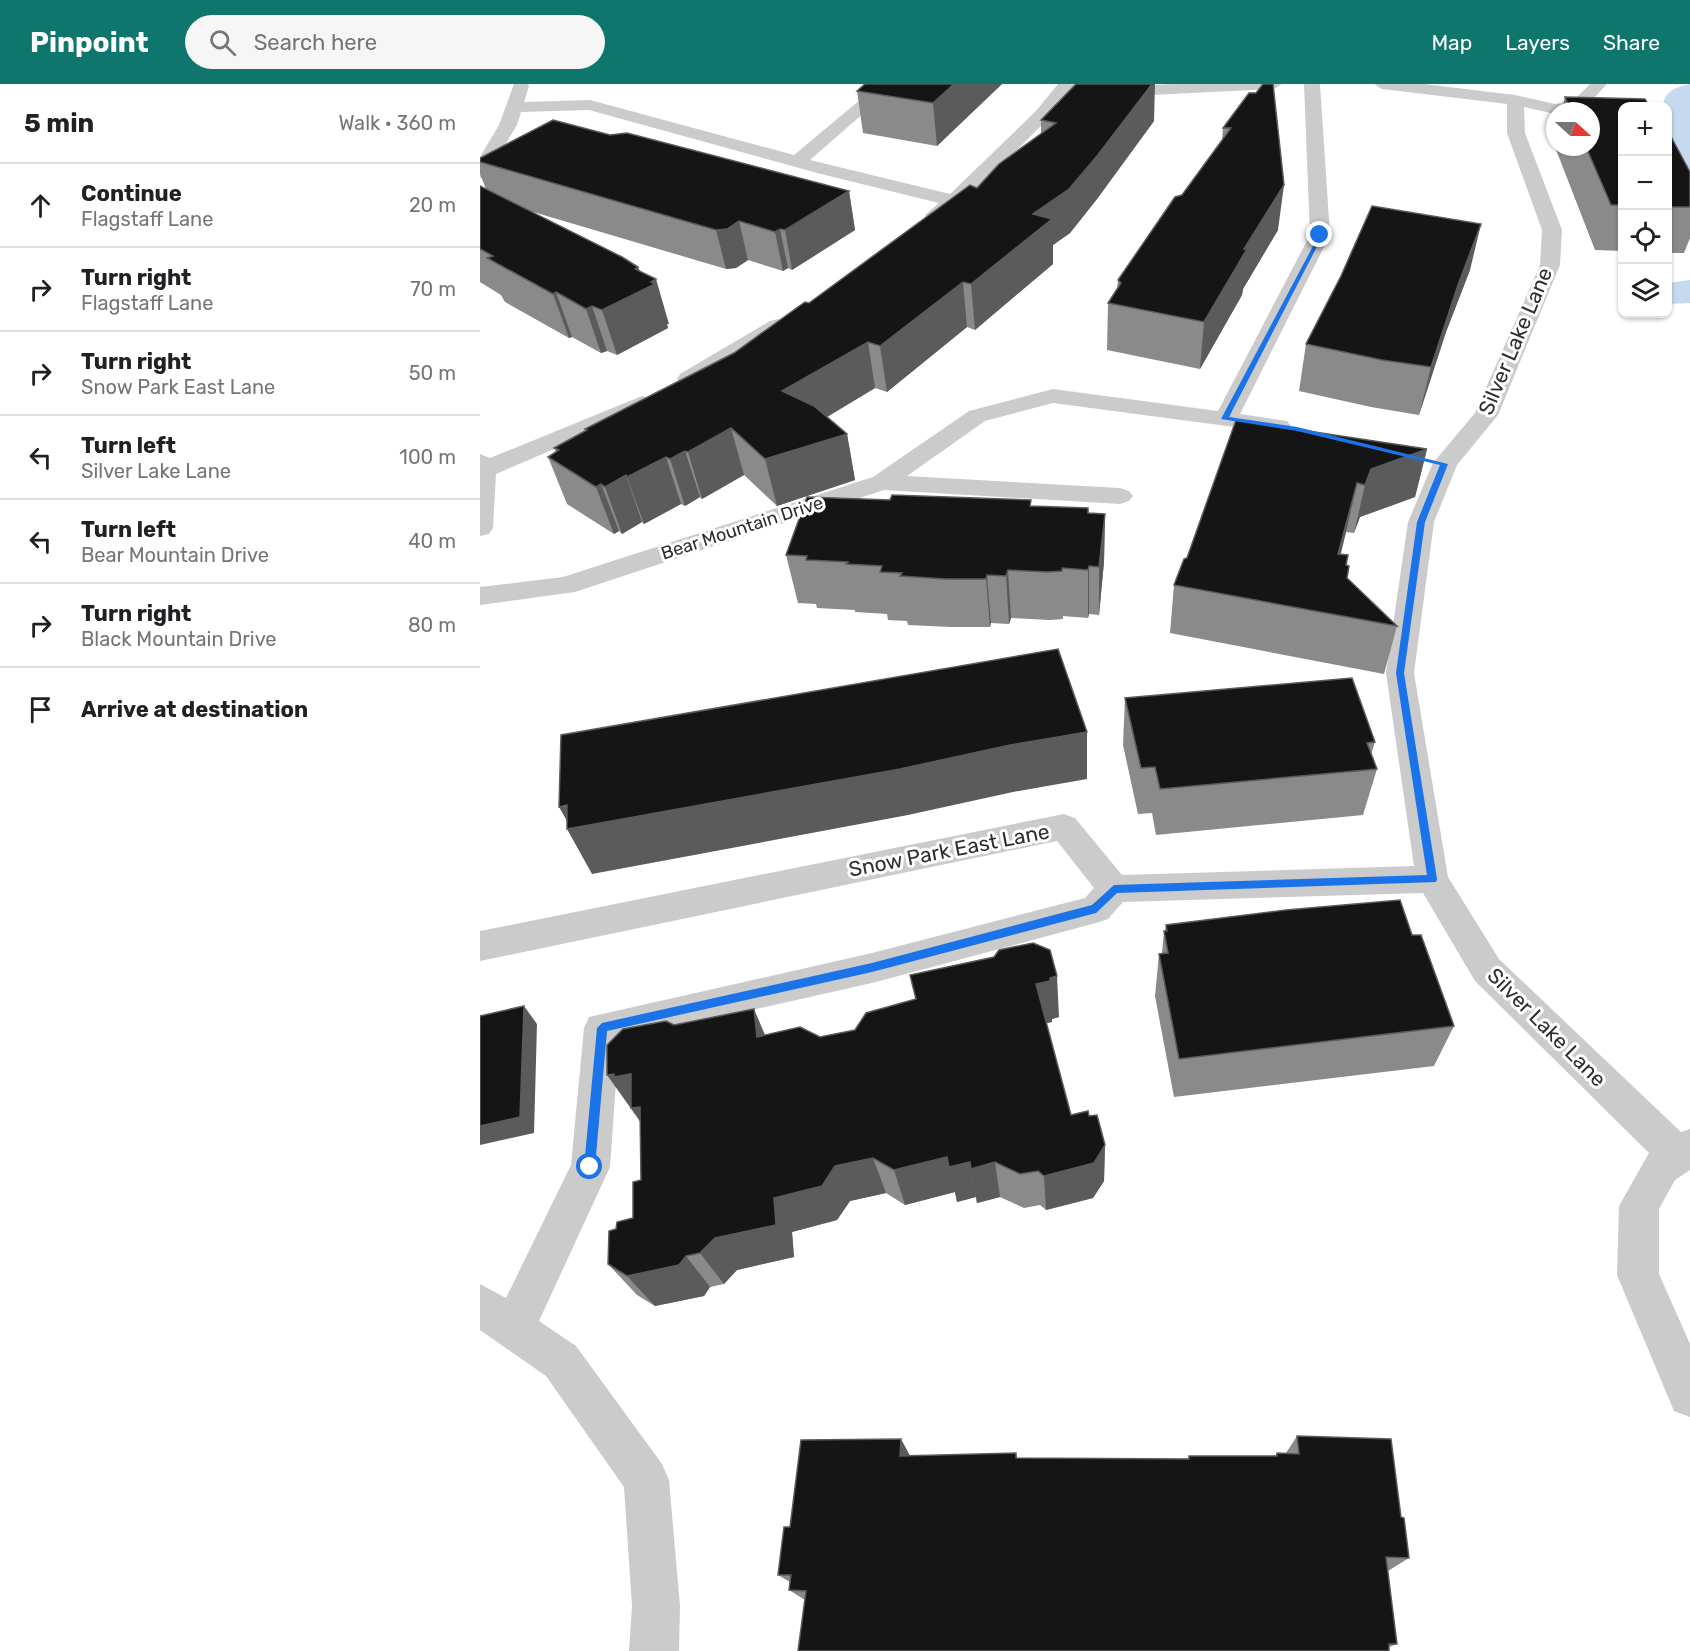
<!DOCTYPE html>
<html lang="en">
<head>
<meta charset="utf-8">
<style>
  :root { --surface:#fff; --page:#f6f6f6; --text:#202124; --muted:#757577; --line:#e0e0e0; --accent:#0f766e }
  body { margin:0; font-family:Rubik,sans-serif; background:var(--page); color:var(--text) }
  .controls { position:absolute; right:18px; top:18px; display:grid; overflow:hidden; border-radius:12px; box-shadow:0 2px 4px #0004 }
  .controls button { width:54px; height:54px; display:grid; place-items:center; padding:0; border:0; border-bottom:2px solid var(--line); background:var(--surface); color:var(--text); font:30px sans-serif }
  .compass { position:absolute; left:1066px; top:18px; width:54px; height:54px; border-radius:50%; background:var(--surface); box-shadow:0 2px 4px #0004; rotate:111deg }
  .stop { position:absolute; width:18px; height:18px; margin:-14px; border:4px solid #1a73e8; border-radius:50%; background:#fff }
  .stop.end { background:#1a73e8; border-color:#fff; box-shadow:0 2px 6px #0008 }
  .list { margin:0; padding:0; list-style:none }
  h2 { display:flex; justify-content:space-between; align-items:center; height:78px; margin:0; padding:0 24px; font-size:26px }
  h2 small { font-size:20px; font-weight:400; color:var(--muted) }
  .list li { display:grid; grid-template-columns:39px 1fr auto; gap:18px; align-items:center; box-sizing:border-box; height:84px; padding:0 24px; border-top:2px solid var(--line) }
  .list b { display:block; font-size:22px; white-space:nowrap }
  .list p { margin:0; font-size:20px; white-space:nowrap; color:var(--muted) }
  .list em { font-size:20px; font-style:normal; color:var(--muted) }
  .icon { flex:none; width:33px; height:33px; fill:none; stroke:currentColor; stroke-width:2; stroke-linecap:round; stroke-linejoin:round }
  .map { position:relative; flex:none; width:1210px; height:1567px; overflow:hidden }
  header { display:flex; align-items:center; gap:36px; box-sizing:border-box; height:84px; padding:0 30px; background:var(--accent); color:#fff }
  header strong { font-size:28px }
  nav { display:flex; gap:33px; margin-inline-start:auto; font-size:21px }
  .search { width:420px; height:54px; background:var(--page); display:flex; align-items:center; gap:15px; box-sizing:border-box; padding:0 21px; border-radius:33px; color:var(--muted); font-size:22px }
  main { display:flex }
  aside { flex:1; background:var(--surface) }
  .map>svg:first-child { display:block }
  .water { fill:#c5d9ef }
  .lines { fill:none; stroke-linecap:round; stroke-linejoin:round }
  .street { fill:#cbcbcb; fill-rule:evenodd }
  .wall { fill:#8a8a8a }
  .shaded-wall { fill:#5b5b5b }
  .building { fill:#151515; stroke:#5b5b5b; stroke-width:1.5 }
  .route { fill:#1a73e8 }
  .labels { text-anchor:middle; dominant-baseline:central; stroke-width:6; stroke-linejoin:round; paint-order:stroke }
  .far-street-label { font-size:18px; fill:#2e2e2e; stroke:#fff }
  .street-label { font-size:21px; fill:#2e2e2e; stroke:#fff }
</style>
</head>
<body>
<header>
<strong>Pinpoint</strong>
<div class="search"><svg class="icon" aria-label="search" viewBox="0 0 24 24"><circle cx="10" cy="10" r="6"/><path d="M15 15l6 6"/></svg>Search here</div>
<nav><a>Map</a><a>Layers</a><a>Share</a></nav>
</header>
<main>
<aside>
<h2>5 min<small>Walk · 360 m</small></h2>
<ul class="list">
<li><svg class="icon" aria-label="ahead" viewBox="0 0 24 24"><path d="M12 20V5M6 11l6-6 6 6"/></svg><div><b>Continue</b><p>Flagstaff Lane</p></div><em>20 m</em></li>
<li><svg class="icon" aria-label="right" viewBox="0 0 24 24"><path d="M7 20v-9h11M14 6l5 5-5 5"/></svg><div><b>Turn right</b><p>Flagstaff Lane</p></div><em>70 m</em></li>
<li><svg class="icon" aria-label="right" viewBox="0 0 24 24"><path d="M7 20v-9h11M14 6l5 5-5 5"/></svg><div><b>Turn right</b><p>Snow Park East Lane</p></div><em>50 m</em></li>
<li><svg class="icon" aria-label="left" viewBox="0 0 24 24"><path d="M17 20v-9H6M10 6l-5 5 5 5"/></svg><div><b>Turn left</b><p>Silver Lake Lane</p></div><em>100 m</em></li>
<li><svg class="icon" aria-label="left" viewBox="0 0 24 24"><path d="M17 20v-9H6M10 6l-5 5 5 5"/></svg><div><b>Turn left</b><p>Bear Mountain Drive</p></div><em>40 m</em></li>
<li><svg class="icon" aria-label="right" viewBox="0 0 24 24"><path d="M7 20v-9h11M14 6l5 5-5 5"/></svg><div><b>Turn right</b><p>Black Mountain Drive</p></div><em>80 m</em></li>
<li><svg class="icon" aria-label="arrive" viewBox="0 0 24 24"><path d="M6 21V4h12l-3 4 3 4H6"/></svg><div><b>Arrive at destination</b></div></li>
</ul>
</aside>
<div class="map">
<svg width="1210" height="1567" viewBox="0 0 1210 1567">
  <rect width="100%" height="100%" fill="#fff"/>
  <g class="water">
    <path d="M1210,0V87L1188,52V22H1183C1184,7 1197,3 1210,0Z"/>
    <path d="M1210,196V219L1188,220V199Z"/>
  </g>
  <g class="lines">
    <g class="street">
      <path d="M34,0H48L49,2L44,18L110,16L314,71L399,0H417L330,76L470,110L555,28L578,0H595L567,36L481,121L462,135H448L445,131L459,119L341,90L109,26L41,28L37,41L9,88L7,92L0,94V73L19,41Z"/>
      <path d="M692,0H802L794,5L631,13L623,8L631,3Z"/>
      <path d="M824,0H840L850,151L760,330L807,337L811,342L807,347L799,349L573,319L505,337L427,392L640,404L649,407L653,412L649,417L640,420L404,406L95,508L0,521V503L83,493L393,393L489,327L573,305L738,327L830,151Z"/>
      <path d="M894,0H944L1035,11L1075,20L1092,18L1110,0H1127L1103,26L1075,27V30L1044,23L1045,49L1082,146L1080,181L1018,331L977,381L954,438L934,589L968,793L1019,875L1201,1048L1210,1045V1086L1195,1096L1179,1125V1190L1210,1260V1333L1194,1327L1137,1191L1139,1122L1169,1069L995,897L943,809L643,818L628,835L616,839L392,899L139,956L130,1083L59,1237L96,1262L182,1380L189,1396L200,1522L199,1567H149L152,1522L144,1403L66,1292L0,1246V1200L26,1214L91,1081L104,944L109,933L392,869L605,814L614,804L577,757L0,877V847L584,730L595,734L642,791L934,782L906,589L928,438L953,379L995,329L1060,181L1062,146L1027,49V20L902,5Z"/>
      <path d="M298,235L306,237L309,242L306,247L216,300L208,302L200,300L197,295L200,290L290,237Z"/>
      <path d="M162,312L170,314L174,319L170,324L16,390L13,444L9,450L0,452V370L10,374Z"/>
    </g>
  </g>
  <g class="wall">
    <path d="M522,0L457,62L383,49L377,7Z"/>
    <path d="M769,9L798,146L763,205L762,211L720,285L627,266L628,219L637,205L638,196L702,111L742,56L743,44Z"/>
    <path d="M1085,13L1143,22V167L1115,166L1075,63H1111V27H1081Z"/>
    <path d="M561,36L674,37L617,115L590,149L573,161V180L495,246L487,243L407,308L395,304L347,333L367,350L375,396L297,422L264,391L222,415L220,413L205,422L201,420L164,440L162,438L142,450L139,447L134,450L87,420L68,373L76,368L74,364L106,347L105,345L254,269L329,219L497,104L561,49Z"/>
    <path d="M1188,47L1210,88V154L1204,169H1188Z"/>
    <path d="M1075,48V62L1073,56Z"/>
    <path d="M130,51L369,107L375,146L312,186L308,184L303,187L268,176L256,184L246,185L50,127L158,183L189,240H187L188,244L137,271L127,267L121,269L92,253L89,254L25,218L21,211L0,198V102L6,105L0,90V74Z"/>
    <path d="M990,186L966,248L939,331L891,323L819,307L826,260Z"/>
    <path d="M947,365L935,413L880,433L874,449L866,448L861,470L866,481L867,494L917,542L904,590L690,549L694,501L704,475Z"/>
    <path d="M551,422L608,429L625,430L624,478L619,531L609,530L608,534L583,532V535L570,536L531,534L529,540L511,539L510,543H471L428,541L427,537L408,536L407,530L375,528V526L337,524L336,520L318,519L306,471Z"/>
    <path d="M645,614L895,658L891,671L897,685L883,731L676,751L672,729L658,730L643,661Z"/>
    <path d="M686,841L932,851L974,942L954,982L694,1013L675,912L679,870L682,869L684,847H685Z"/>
    <path d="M579,933L572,935V938L566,939L591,1031L609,1032L625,1061L624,1097L613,1114L566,1126L560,1121L544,1124L520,1113L497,1119L496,1113L477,1118L475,1108L425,1121L406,1109L370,1117L357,1136L312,1148L314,1173L257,1186L244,1200L230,1203L224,1212L175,1222L157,1211L128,1180L136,1145L153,1134L161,1096L160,1038L155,1029L153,1030L194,941L285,951L340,953Z"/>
    <path d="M817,1352L921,1433L929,1474L908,1487L917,1560L909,1563L325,1516L309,1506L310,1498L298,1491L310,1443L430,1372L536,1369L537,1374L708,1375L709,1372H795L797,1369H806Z"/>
  </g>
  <g class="shaded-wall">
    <path d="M474,0H522L457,62L453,19Z"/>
    <path d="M672,0H675L674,37L617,115L590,149L573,161V180L495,246L491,200L553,130Z"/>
    <path d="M804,101L798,146L763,205L762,211L720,285L724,238L764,165Z"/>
    <path d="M369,107L375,146L312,186L305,146Z"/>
    <path d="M259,137L268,176L256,184L246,185L236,146Z"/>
    <path d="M1001,140L990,186L966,248L939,331L951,283L978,201Z"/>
    <path d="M300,145L308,184L303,187L295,148Z"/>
    <path d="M158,183L165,205L171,198L176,195L189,240H187L188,244L137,271L122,226L155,185Z"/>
    <path d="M483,198L487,243L407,308L400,262Z"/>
    <path d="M76,208L92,253L89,254L73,210Z"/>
    <path d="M112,222L127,267L121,269L106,225Z"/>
    <path d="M388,258L395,304L312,354L302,307Z"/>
    <path d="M251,344L264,391L222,415L208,368Z"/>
    <path d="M367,350L375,396L297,422L285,375Z"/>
    <path d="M947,365L935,413L880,433L874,449L885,401L891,385Z"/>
    <path d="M205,367L220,413L205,422L190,375Z"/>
    <path d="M186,373L201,420L164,440L147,393Z"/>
    <path d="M146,391L162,438L142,450L125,403Z"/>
    <path d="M877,399L866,448L848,518L858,470Z"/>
    <path d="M121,400L139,447L134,450L116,403Z"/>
    <path d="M625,430L624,478L619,531V483Z"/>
    <path d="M609,482V530L608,534V486Z"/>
    <path d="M528,486L531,534L529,540L526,492Z"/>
    <path d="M507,491L511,539L510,543L506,495Z"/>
    <path d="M607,648V695L533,708L428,731L112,790L87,745L91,744L79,723L530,661Z"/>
    <path d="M577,892L579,933L572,935V938L558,941L556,900L570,894Z"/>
    <path d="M44,922L57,940L54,1049L0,1061V1042Z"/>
    <path d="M274,925L291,965L277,953Z"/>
    <path d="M134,990H151L177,1061L127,991Z"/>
    <path d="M625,1061L624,1097L613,1114L566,1126L564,1092Z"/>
    <path d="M467,1073L490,1078L496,1113L477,1118L475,1108L425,1121L414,1086Z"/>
    <path d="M393,1074L406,1109L370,1117L357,1136L312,1148L314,1173L257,1186L244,1200L220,1169L235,1154L294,1114L355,1082Z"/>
    <path d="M515,1078L520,1113L497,1119L491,1085Z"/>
    <path d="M206,1172L230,1203L224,1212L175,1222L147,1192Z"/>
    <path d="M421,1355L433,1377L420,1372Z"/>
  </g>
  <g class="building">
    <path d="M385,0H474L453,19L377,7Z"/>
    <path d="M596,0H672L617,72L589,105L553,130L572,135L491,200L483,198L400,262L388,258L302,307L334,322L367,350L285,375L251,344L208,368L205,367L190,375L186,373L147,393L146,391L125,403L121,400L116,403L68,373L79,366L74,364L107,346L105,345L254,269L325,218L329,219L490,101L497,104L519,80L576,39L561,36Z"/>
    <path d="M783,0H793L804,101L764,165H767L724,238L628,219L641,199L638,196L695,113L702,111L751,44H743L769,9H776Z"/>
    <path d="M1085,13L1165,15L1169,22H1143V121H1131L1106,63H1111V27H1091Z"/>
    <path d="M73,36L130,51L147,49L369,107L305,146L300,145L295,148L259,137L247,145L236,146L0,78V74Z"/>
    <path d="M1188,47L1210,88V123H1188Z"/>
    <path d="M0,102L142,173L158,183L155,185L176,195L171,198L175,200L122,226L112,222L106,225L76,208L73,210L7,174L13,172L0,165Z"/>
    <path d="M892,122L1001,140L978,201L951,283L902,276L826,260L861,192Z"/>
    <path d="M756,336L947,365L891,385L885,401L877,399L858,470L868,471L866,481L869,482L867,494L917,542L694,501L704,475L707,474Z"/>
    <path d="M412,411L551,416L550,422L608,424V429L625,430L619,483L609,482L608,486L582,484V487L568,488L528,486L526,492L507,491L506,495H466L420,492L422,489L400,488L402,482L366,480L368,478L326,476L327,472L306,471L327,413L410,416Z"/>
    <path d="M578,565L607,648L530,661L420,685L87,745V721L79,723L81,651Z"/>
    <path d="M872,594L895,658L887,659L897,685L680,705L675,683L661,684L645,614Z"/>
    <path d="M920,816L932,851H941L974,942L699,975L679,870L688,869L684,847H687L686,841L806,826Z"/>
    <path d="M553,859L570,866L577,892L570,894V897L556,900L591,1031L608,1027L609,1032L617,1031L625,1061L614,1079L564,1092L558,1087L540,1090L515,1078L491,1085L490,1078L469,1083L467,1073L414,1086L393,1074L355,1082L342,1102L294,1114L296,1141L235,1154L220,1169L206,1172L199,1181L147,1192L128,1180L129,1147L136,1145L137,1138L153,1134V1098L161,1096L160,1023L151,1024V990L134,993V990L127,991V961L143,945L186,937L194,941L274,925L277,953L320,943L340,953L375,946L386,929L436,915L430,891L514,873L519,866Z"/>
    <path d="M44,922L40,1033L0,1042V932Z"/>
    <path d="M817,1352L911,1355L921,1433L924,1434L929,1474L906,1473L917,1560H909V1567H318L326,1507L309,1506L311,1491H298L304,1443H310L321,1356L421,1355L420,1372L536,1369V1374L709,1375V1372H797V1369L819,1370Z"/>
  </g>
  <path class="route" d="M840,149L843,151L749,333L817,343L968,380L945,438L924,589L957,795L956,798L637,809L616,829L392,888L127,947L115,1083L110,1089L106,1087L104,1083L117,944L122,939L392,879L612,821L634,801L947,791L916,589L937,438L960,381L817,347L741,335Z"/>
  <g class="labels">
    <g class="far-street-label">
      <text transform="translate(262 444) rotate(-18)">Bear Mountain Drive</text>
    </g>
    <g class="street-label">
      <text transform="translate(1035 257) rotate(-67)">Silver Lake Lane</text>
      <text transform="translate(469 766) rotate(-11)">Snow Park East Lane</text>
      <text transform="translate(1067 943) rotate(45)">Silver Lake Lane</text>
    </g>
  </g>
</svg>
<div class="controls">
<button>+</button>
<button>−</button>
<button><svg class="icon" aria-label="locate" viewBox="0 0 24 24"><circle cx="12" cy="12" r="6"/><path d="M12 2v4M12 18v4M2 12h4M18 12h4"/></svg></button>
<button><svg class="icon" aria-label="layers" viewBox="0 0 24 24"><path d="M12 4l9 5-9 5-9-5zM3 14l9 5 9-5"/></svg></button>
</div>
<svg class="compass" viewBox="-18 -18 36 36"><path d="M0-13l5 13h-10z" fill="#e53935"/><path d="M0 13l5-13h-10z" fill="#757577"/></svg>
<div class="stop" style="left:110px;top:1083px"></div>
<div class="stop end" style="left:840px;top:151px"></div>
</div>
</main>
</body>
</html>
